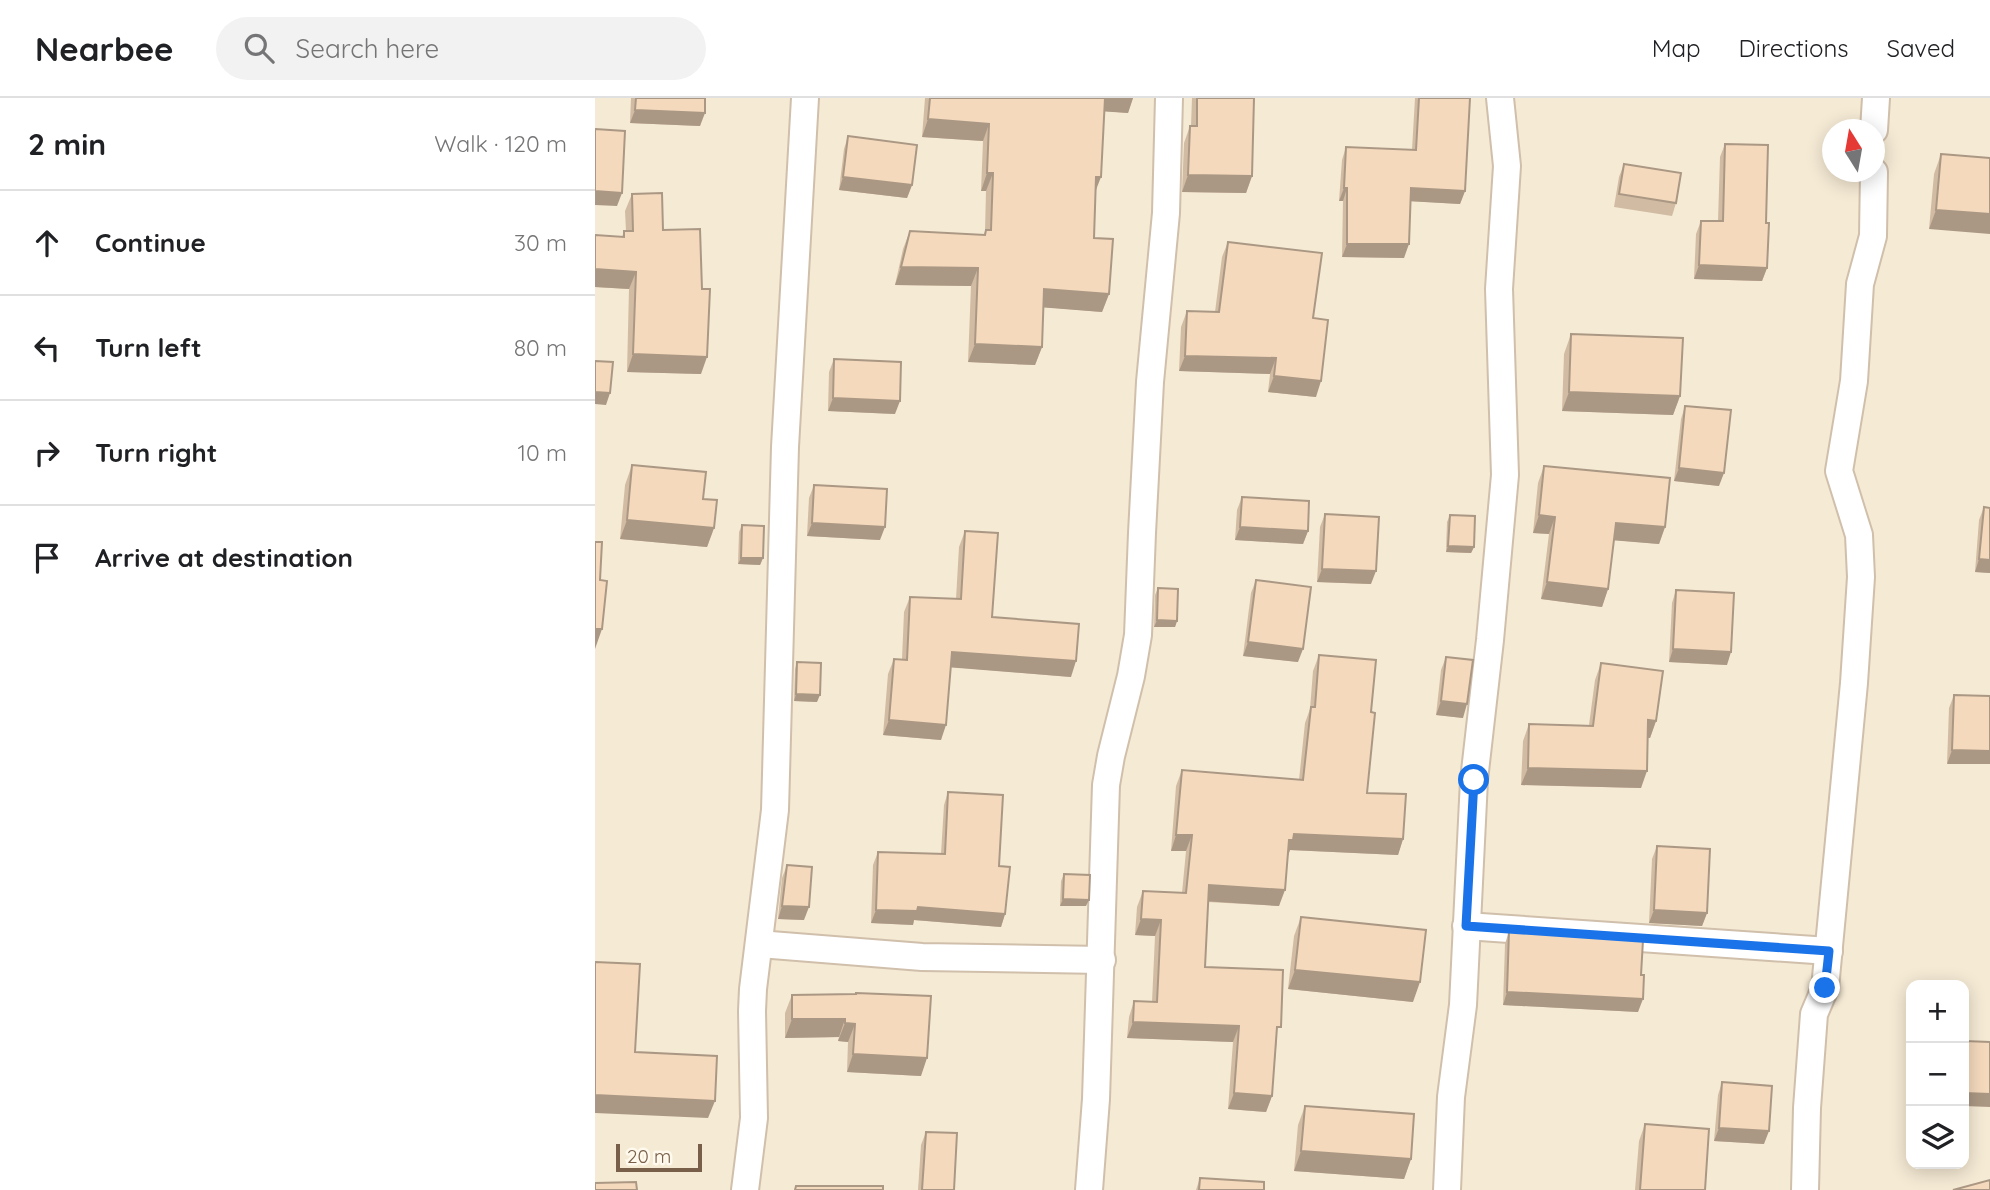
<!DOCTYPE html>
<html lang="en">
<head>
<meta charset="utf-8">
<style>
  :root { --surface:#fff; --page:#f2f2f2; --text:#202124; --muted:#757577; --line:#e0e0e0 }
  body { margin:0; font-family:Quicksand,sans-serif; background:var(--page); color:var(--text) }
  .controls { position:absolute; right:21px; bottom:21px; display:grid; overflow:hidden; border-radius:14px; box-shadow:0 4px 18px #0003 }
  .controls button { width:63px; height:63px; display:grid; place-items:center; padding:0; border:0; border-bottom:2px solid var(--line); background:var(--surface); color:var(--text); font:35px sans-serif }
  .compass { position:absolute; left:1227px; top:21px; width:63px; height:63px; border-radius:50%; background:var(--surface); box-shadow:0 4px 18px #0003; rotate:349deg }
  .scale { position:absolute; left:21px; bottom:18px; width:86px; box-sizing:border-box; padding-left:7px; border:4px solid #785f49; border-top:0; font-size:19px; line-height:24px; white-space:nowrap; color:#785f49; -webkit-text-stroke:5px #fffaed; paint-order:stroke }
  .stop { position:absolute; width:21px; height:21px; margin:-16px; border:5px solid #1a73e8; border-radius:50%; background:#fff }
  .stop.end { background:#1a73e8; border-color:#fff; box-shadow:0 2px 7px #0008 }
  .list { margin:0; padding:0; list-style:none }
  h2 { display:flex; justify-content:space-between; align-items:center; height:91px; margin:0; padding:0 28px; font-size:30px }
  h2 small { font-size:23px; font-weight:400; color:var(--muted) }
  .list li { display:grid; grid-template-columns:46px 1fr auto; gap:21px; align-items:center; box-sizing:border-box; height:105px; padding:0 28px; border-top:2px solid var(--line) }
  .list b { display:block; font-size:26px; white-space:nowrap }
  .list em { font-size:23px; font-style:normal; color:var(--muted) }
  .icon { flex:none; width:38px; height:38px; fill:none; stroke:currentColor; stroke-width:2; stroke-linecap:round; stroke-linejoin:round }
  .map { position:relative; flex:none; width:1395px; height:1092px; overflow:hidden }
  header { display:flex; align-items:center; gap:42px; box-sizing:border-box; height:98px; padding:0 35px; background:var(--surface); border-bottom:2px solid var(--line) }
  header strong { font-size:33px }
  nav { display:flex; gap:38px; margin-inline-start:auto; font-size:24px }
  .search { width:490px; height:63px; background:var(--page); display:flex; align-items:center; gap:18px; box-sizing:border-box; padding:0 24px; border-radius:38px; color:var(--muted); font-size:26px }
  main { display:flex }
  aside { flex:1; background:var(--surface) }
  .map>svg:first-child { display:block }
  .residential { fill:#f5ead4; fill-rule:evenodd }
  .lines { fill:none; stroke-linecap:round; stroke-linejoin:round }
  .street-casing { stroke:#d0bfab; stroke-width:30 }
  .street { stroke:#fff; stroke-width:26 }
  .wall { fill:#d2bba3 }
  .shaded-wall { fill:#ab9884 }
  .building { fill:#f4d9bd; stroke:#ab9884; stroke-width:2 }
  .route { stroke:#1a73e8; stroke-width:9 }
</style>
</head>
<body>
<header>
<strong>Nearbee</strong>
<div class="search"><svg class="icon" aria-label="search" viewBox="0 0 24 24"><circle cx="10" cy="10" r="6"/><path d="M15 15l6 6"/></svg>Search here</div>
<nav><a>Map</a><a>Directions</a><a>Saved</a></nav>
</header>
<main>
<aside>
<h2>2 min<small>Walk · 120 m</small></h2>
<ul class="list">
<li><svg class="icon" aria-label="ahead" viewBox="0 0 24 24"><path d="M12 20V5M6 11l6-6 6 6"/></svg><div><b>Continue</b></div><em>30 m</em></li>
<li><svg class="icon" aria-label="left" viewBox="0 0 24 24"><path d="M17 20v-9H6M10 6l-5 5 5 5"/></svg><div><b>Turn left</b></div><em>80 m</em></li>
<li><svg class="icon" aria-label="right" viewBox="0 0 24 24"><path d="M7 20v-9h11M14 6l5 5-5 5"/></svg><div><b>Turn right</b></div><em>10 m</em></li>
<li><svg class="icon" aria-label="arrive" viewBox="0 0 24 24"><path d="M6 21V4h12l-3 4 3 4H6"/></svg><div><b>Arrive at destination</b></div></li>
</ul>
</aside>
<div class="map">
<svg width="1395" height="1092" viewBox="0 0 1395 1092">
  <rect width="100%" height="100%" fill="#fdf7e6"/>
  <path class="residential" d="M0,0H1395V1092H0ZM1238,32H1280V74H1238ZM1316,887H1369V1066H1316Z"/>
  <g class="lines">
    <defs>
      <g id="street">
        <path d="M1279,32L1281,0"/>
        <path d="M871,828L1234,853"/>
        <path d="M164,846L327,859L507,862"/>
        <path d="M150,1092L159,1020L157,913L158,891L180,712L190,349L210,0"/>
        <path d="M494,1092L501,1001L511,687L516,658L536,578L543,537L547,435L555,284L571,115L574,0"/>
        <path d="M852,1092L856,999L868,907L879,682L895,542L910,377L904,191L912,68L905,0"/>
        <path d="M1210,1092L1212,1010L1219,916L1230,890L1259,585L1266,479L1264,437L1244,373L1259,283L1265,186L1278,138L1279,74"/>
      </g>
    </defs>
    <use href="#street" class="street-casing"/>
    <use href="#street" class="street"/>
  </g>
  <g class="wall">
    <path d="M36,0H110L105,28L35,25Z"/>
    <path d="M330,0H538L533,15L509,13L501,93L499,140L514,196L507,214L448,209L447,249L440,267L373,264L376,188L300,187L308,151L315,133L389,137L390,133L391,93H386L388,43L327,39Z"/>
    <path d="M597,0H659L657,78L651,95L587,94L589,45L595,28H596Z"/>
    <path d="M820,0H875L870,93L865,106L815,103L809,160L747,159L748,103H744L747,62L751,49L817,52Z"/>
    <path d="M253,38L317,87L312,100L244,92L249,51Z"/>
    <path d="M1130,46L1171,125L1172,170L1167,183L1099,181L1101,136L1106,123H1123L1125,59Z"/>
    <path d="M1346,56L1395,60L1334,131L1339,76Z"/>
    <path d="M1029,66L1081,105L1077,118L1019,109L1024,79Z"/>
    <path d="M37,96L68,132L106,276L32,274L34,191L0,189V137L27,139L29,133H31L30,113Z"/>
    <path d="M633,144L718,220L721,299L673,294L675,276L584,273L586,229L592,213L620,214L627,159Z"/>
    <path d="M976,236L1085,298L1078,317L967,313L969,256Z"/>
    <path d="M239,261L300,316L233,313L234,274Z"/>
    <path d="M1090,308L1124,388L1079,383L1086,321Z"/>
    <path d="M37,367L108,401L119,430L112,449L25,441L30,387Z"/>
    <path d="M949,368L1070,429L1064,446L1019,442L1013,491L1007,509L946,501L954,436L938,435L943,385Z"/>
    <path d="M219,387L285,442L212,438L214,400Z"/>
    <path d="M647,399L713,433L708,446L640,442L642,412Z"/>
    <path d="M1389,409L1395,410V475L1380,474L1384,422Z"/>
    <path d="M730,416L776,486L722,484L725,429Z"/>
    <path d="M855,417L879,449L876,455L851,454L852,424Z"/>
    <path d="M147,427L168,460L165,467L143,466L144,434Z"/>
    <path d="M370,433L397,519L476,579L356,569L346,642L288,637L293,576L299,561H307L309,514L315,499L361,501L364,449Z"/>
    <path d="M661,482L703,564L648,558L656,495Z"/>
    <path d="M563,490L582,523L580,529H559L560,497Z"/>
    <path d="M1081,492L1132,567L1074,564L1077,505Z"/>
    <path d="M724,557L776,614L772,695L808,741L803,757L695,752L692,758L684,808L613,804L610,869L682,940L677,998L671,1014L633,1011L638,944L532,940L534,919L539,903L557,904L560,838L540,837L542,809L548,793L587,795L591,753H576L581,688L587,672L704,682L710,625L715,611L718,573Z"/>
    <path d="M851,559L868,620L841,617L846,572Z"/>
    <path d="M202,564L222,604L199,603L200,571Z"/>
    <path d="M1006,565L1061,623L1055,640H1053L1046,690L926,687L928,643L934,626L994,627L1000,582Z"/>
    <path d="M1359,597L1395,598L1352,666L1354,610Z"/>
    <path d="M353,694L404,768L410,816L406,829L319,822L318,827L276,825L278,767L283,754L346,756L349,707Z"/>
    <path d="M1062,748L1112,815L1107,828L1054,825L1057,761Z"/>
    <path d="M192,767L209,822L183,821L187,780Z"/>
    <path d="M469,776L491,808H465L466,783Z"/>
    <path d="M706,819L818,904L693,891L699,838Z"/>
    <path d="M914,833L1046,877L1043,914L908,907L910,846Z"/>
    <path d="M260,896L326,978L252,974L253,944L243,943L244,939L190,940V915L197,897Z"/>
    <path d="M1127,984L1169,1046L1119,1043L1123,997Z"/>
    <path d="M710,1008L816,1061L809,1081L699,1073L703,1027Z"/>
    <path d="M1050,1026L1110,1092H1040L1044,1043Z"/>
    <path d="M331,1034L359,1092H323L326,1047Z"/>
    <path d="M605,1080L669,1092H601Z"/>
  </g>
  <g class="shaded-wall">
    <path d="M508,0H538L533,15L503,13Z"/>
    <path d="M40,12L110,15L105,28L35,25Z"/>
    <path d="M333,21L394,26L388,43L327,39Z"/>
    <path d="M392,75H398L391,93H386Z"/>
    <path d="M593,77L657,78L651,95L587,94Z"/>
    <path d="M248,79L317,87L312,100L244,92Z"/>
    <path d="M501,79H506L499,97Z"/>
    <path d="M749,90H752L748,103H744Z"/>
    <path d="M816,90L870,93L865,106L811,103Z"/>
    <path d="M0,93L27,95L22,108L0,107Z"/>
    <path d="M1341,112L1395,116V136L1334,131Z"/>
    <path d="M752,146H814L809,160L747,159Z"/>
    <path d="M1104,167L1172,170L1167,183L1099,181Z"/>
    <path d="M306,169L383,170L376,188L300,187Z"/>
    <path d="M0,171L41,174L34,191L0,189Z"/>
    <path d="M449,191L514,196L507,214L443,209Z"/>
    <path d="M380,246L447,249L440,267L373,264Z"/>
    <path d="M38,256L112,259L106,276L32,274Z"/>
    <path d="M590,258L681,260L675,276L584,273Z"/>
    <path d="M679,278L726,283L721,299L673,294Z"/>
    <path d="M0,294L15,295L11,307L0,306Z"/>
    <path d="M974,294L1085,298L1078,317L967,313Z"/>
    <path d="M238,300L305,303L300,316L233,313Z"/>
    <path d="M1084,370L1129,375L1124,388L1079,383Z"/>
    <path d="M944,417L960,419L954,436L938,435Z"/>
    <path d="M32,422L119,430L112,449L25,441Z"/>
    <path d="M217,425L290,429L285,442L212,438Z"/>
    <path d="M1021,425L1070,429L1064,446L1015,442Z"/>
    <path d="M645,429L713,433L708,446L640,442Z"/>
    <path d="M853,448L879,449L876,455L851,454Z"/>
    <path d="M146,460H168L165,467L143,466Z"/>
    <path d="M1384,461L1395,462V475L1380,474Z"/>
    <path d="M727,471L781,473L776,486L722,484Z"/>
    <path d="M952,484L1013,491L1007,509L946,501Z"/>
    <path d="M562,522L582,523L580,529H559Z"/>
    <path d="M0,531H7L0,551Z"/>
    <path d="M653,544L708,551L703,564L648,558Z"/>
    <path d="M1078,551L1136,554L1132,567L1074,564Z"/>
    <path d="M357,554L481,563L476,579L351,569Z"/>
    <path d="M201,596L225,597L222,604L199,603Z"/>
    <path d="M846,603L872,606L868,620L841,617Z"/>
    <path d="M294,622L351,627L346,642L288,637Z"/>
    <path d="M1053,622L1061,623L1055,640L1047,639Z"/>
    <path d="M1357,652L1395,653V666H1352Z"/>
    <path d="M933,670L1052,673L1046,690L926,687Z"/>
    <path d="M699,736L808,741L803,757L695,752L693,758L694,742Z"/>
    <path d="M581,737H597L591,753H576Z"/>
    <path d="M614,787L690,792L684,808L608,803Z"/>
    <path d="M468,801L494,802L491,808H465Z"/>
    <path d="M187,808L214,809L209,822L183,821Z"/>
    <path d="M323,809L410,816L406,829L319,822L318,827L276,825L281,812Z"/>
    <path d="M1059,812L1112,815L1107,828L1054,825Z"/>
    <path d="M546,821L566,822L560,838L540,837Z"/>
    <path d="M700,872L825,884L818,904L693,891Z"/>
    <path d="M912,894L1048,901L1043,914L908,907Z"/>
    <path d="M197,921H250L244,939L190,940Z"/>
    <path d="M538,924L644,928L638,944L532,940Z"/>
    <path d="M250,925L260,926L253,944L243,943Z"/>
    <path d="M258,956L332,960L326,978L252,974Z"/>
    <path d="M639,995L677,998L671,1014L633,1011Z"/>
    <path d="M1369,995L1395,996V1009L1369,1008Z"/>
    <path d="M0,997L120,1003L113,1020L0,1015Z"/>
    <path d="M1124,1030L1174,1033L1169,1046L1119,1043Z"/>
    <path d="M706,1053L816,1061L809,1081L699,1073Z"/>
  </g>
  <g class="building">
    <path d="M41,0H110V15L40,12Z"/>
    <path d="M335,0H510L506,79H501L499,140L518,141L514,196L449,191L447,249L380,246L383,170L306,169L315,133L390,137L391,132H396L398,75H392L394,26L333,21Z"/>
    <path d="M602,0H659L657,78L593,77L595,28H602Z"/>
    <path d="M824,0H875L870,93L816,90L814,146H752V90H749L751,49L821,52Z"/>
    <path d="M0,31L30,33L27,95L0,93Z"/>
    <path d="M253,38L322,47L317,87L248,79Z"/>
    <path d="M1130,46L1173,47L1171,125H1174L1172,170L1104,167L1106,123H1128Z"/>
    <path d="M1346,56L1395,60V116L1341,112Z"/>
    <path d="M1029,66L1086,75L1081,105L1024,96Z"/>
    <path d="M67,95L68,132L105,131L107,191H115L112,259L38,256L41,174L0,171V137L29,139V133H38L37,96Z"/>
    <path d="M633,144L727,155L718,220L733,222L726,283L679,278L681,260L590,258L592,213L624,214Z"/>
    <path d="M976,236L1088,240L1085,298L974,294Z"/>
    <path d="M239,261L306,264L305,303L238,300Z"/>
    <path d="M0,263L18,264L15,295L0,294Z"/>
    <path d="M1090,308L1136,312L1129,375L1084,370Z"/>
    <path d="M37,367L111,374L108,401L122,402L119,430L32,422Z"/>
    <path d="M949,368L1075,380L1070,429L1021,425L1013,491L952,484L960,419L944,417Z"/>
    <path d="M219,387L292,391L290,429L217,425Z"/>
    <path d="M647,399L714,403L713,433L645,429Z"/>
    <path d="M1389,409L1395,410V462L1384,461Z"/>
    <path d="M730,416L784,419L781,473L727,471Z"/>
    <path d="M855,417L880,418L879,449L853,448Z"/>
    <path d="M147,427L169,428L168,460H146Z"/>
    <path d="M370,433L403,435L397,519L484,526L481,563L357,554L351,627L294,622L299,561L312,562L315,499L366,501Z"/>
    <path d="M0,444H7L5,482L12,483L7,531H0Z"/>
    <path d="M661,482L716,489L708,551L653,544Z"/>
    <path d="M563,490L583,491L582,523L562,522Z"/>
    <path d="M1081,492L1139,495L1136,554L1078,551Z"/>
    <path d="M724,557L781,562L776,614L780,615L772,695L811,696L808,741L699,736L698,742H694L690,792L614,787L610,869L688,872L686,929H682L677,998L639,995L644,928L538,924L539,903L562,904L566,822L546,821L548,793L591,795L597,737H581L587,672L708,682L716,609H720Z"/>
    <path d="M851,559L878,562L872,606L846,603Z"/>
    <path d="M202,564L226,565L225,597L201,596Z"/>
    <path d="M1006,565L1068,573L1061,623L1053,622L1052,673L933,670L934,626L998,628Z"/>
    <path d="M1359,597L1395,598V653L1357,652Z"/>
    <path d="M353,694L408,697L404,768L415,769L410,816L323,809L322,813L281,812L283,754L350,756Z"/>
    <path d="M1062,748L1115,751L1112,815L1059,812Z"/>
    <path d="M192,767L217,769L214,809L187,808Z"/>
    <path d="M469,776L495,777L494,802L468,801Z"/>
    <path d="M706,819L831,832L825,884L700,872Z"/>
    <path d="M914,833L1048,842L1046,877H1049L1048,901L912,894Z"/>
    <path d="M0,864L45,866L40,954L122,958L120,1003L0,997Z"/>
    <path d="M261,895L336,898L332,960L258,956L260,926L250,925V921H197V897L261,896Z"/>
    <path d="M1369,943L1395,944V996L1369,995Z"/>
    <path d="M1127,984L1177,988L1174,1033L1124,1030Z"/>
    <path d="M710,1008L819,1016L816,1061L706,1053Z"/>
    <path d="M1050,1026L1114,1031L1110,1092H1045Z"/>
    <path d="M331,1034L362,1035L359,1092H327Z"/>
    <path d="M605,1080L669,1084V1092H604Z"/>
    <path d="M1395,1082V1092H1358Z"/>
    <path d="M41,1084L42,1092H0V1085Z"/>
    <path d="M201,1088H288V1092H200Z"/>
  </g>
  <g class="lines">
    <path class="route" d="M879,682L871,828L1234,853L1230,890"/>
  </g>
</svg>
<div class="controls">
<button>+</button>
<button>−</button>
<button><svg class="icon" aria-label="layers" viewBox="0 0 24 24"><path d="M12 4l9 5-9 5-9-5zM3 14l9 5 9-5"/></svg></button>
</div>
<svg class="compass" viewBox="-18 -18 36 36"><path d="M0-13l5 13h-10z" fill="#e53935"/><path d="M0 13l5-13h-10z" fill="#757577"/></svg>
<div class="scale">20 m</div>
<div class="stop" style="left:879px;top:682px"></div>
<div class="stop end" style="left:1230px;top:890px"></div>
</div>
</main>
</body>
</html>
